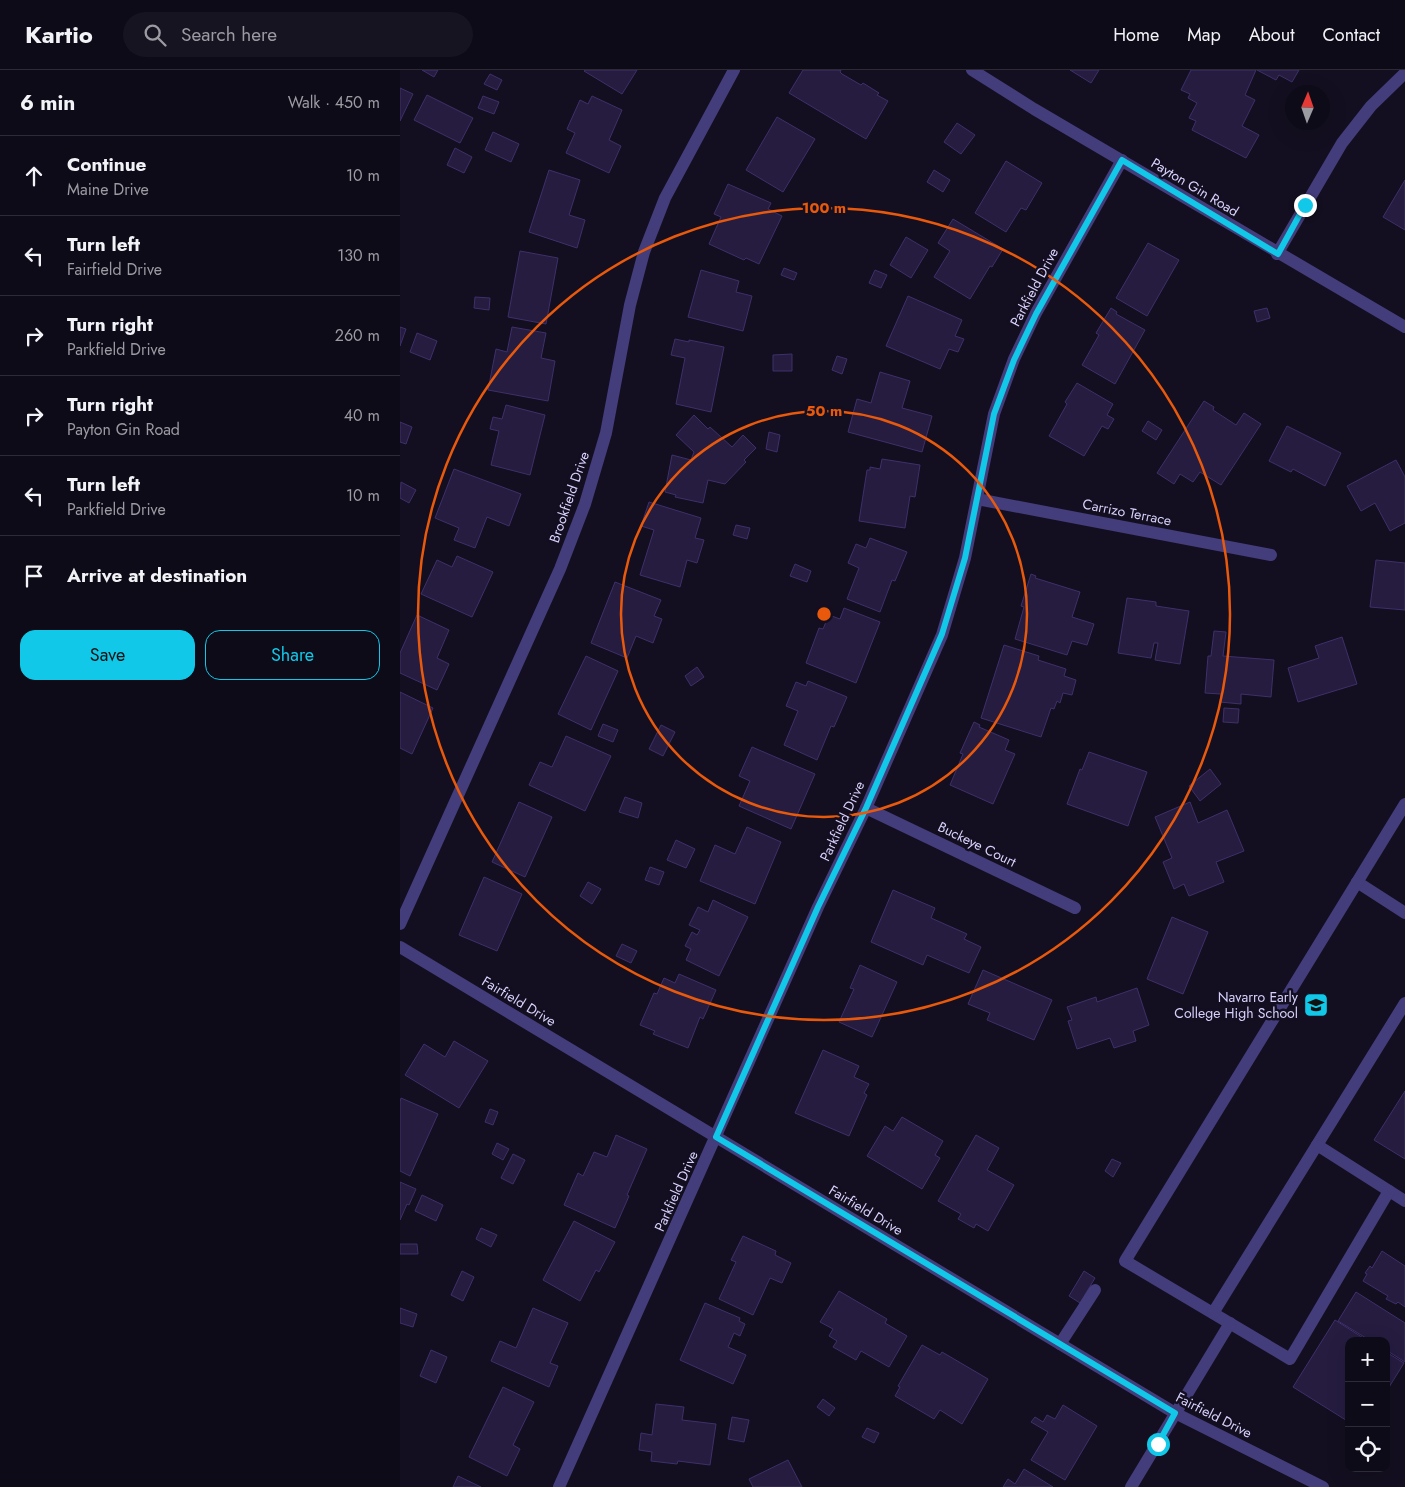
<!DOCTYPE html>
<html lang="en">
<head>
<meta charset="utf-8">
<style>
  :root { --surface:#0e0b18; --page:#171421; --text:#f1f3f6; --muted:#9b9ba2; --line:#2e2b37; --accent:#11c8e8 }
  body { margin:0; font-family:Jost,sans-serif; background:var(--page); color:var(--text) }
  .controls { position:absolute; right:15px; bottom:15px; display:grid; overflow:hidden; border-radius:10px; box-shadow:0 5px 20px #0002 }
  .controls button { width:45px; height:45px; display:grid; place-items:center; padding:0; border:0; border-bottom:1px solid var(--line); background:var(--surface); color:var(--text); font:25px sans-serif }
  .compass { position:absolute; left:885px; top:15px; width:45px; height:45px; border-radius:50%; background:var(--surface); box-shadow:0 5px 20px #0002; rotate:2deg }
  .stop { position:absolute; width:15px; height:15px; margin:-11px; border:4px solid #11c8e8; border-radius:50%; background:#fff }
  .stop.end { background:#11c8e8; border-color:#fff; box-shadow:0 1px 5px #0008 }
  .list { margin:0; padding:0; list-style:none }
  h2 { display:flex; justify-content:space-between; align-items:center; height:65px; margin:0; padding:0 20px; font-size:21px }
  h2 small { font-size:16px; font-weight:400; color:var(--muted) }
  .list li { display:grid; grid-template-columns:32px 1fr auto; gap:15px; align-items:center; box-sizing:border-box; height:80px; padding:0 20px; border-top:1px solid var(--line) }
  .list b { display:block; font-size:19px; white-space:nowrap }
  .list p { margin:0; font-size:16px; white-space:nowrap; color:var(--muted) }
  .list em { font-size:16px; font-style:normal; color:var(--muted) }
  .actions { display:flex; gap:10px; padding:15px 20px }
  .actions a { flex:1; padding:11px 0; border:1px solid var(--accent); border-radius:15px; text-align:center; font-size:18px; color:var(--accent) }
  .actions .main { background:var(--accent); color:#111 }
  .icon { flex:none; width:28px; height:28px; fill:none; stroke:currentColor; stroke-width:2; stroke-linecap:round; stroke-linejoin:round }
  .map { position:relative; flex:none; width:1005px; height:1417px; overflow:hidden }
  header { display:flex; align-items:center; gap:30px; box-sizing:border-box; height:70px; padding:0 25px; background:var(--surface); border-bottom:1px solid var(--line) }
  header strong { font-size:24px }
  nav { display:flex; gap:28px; margin-inline-start:auto; font-size:18px }
  .search { width:350px; height:45px; background:var(--page); display:flex; align-items:center; gap:12px; box-sizing:border-box; padding:0 18px; border-radius:28px; color:var(--muted); font-size:19px }
  main { display:flex }
  aside { flex:1; background:var(--surface) }
  .map>svg:first-child { display:block }
  .building { fill:#251c40; stroke:#3e306a }
  .lines { fill:none; stroke-linecap:round; stroke-linejoin:round }
  .minor { stroke:#433d7c; stroke-width:12 }
  .route { stroke:#11c8e8; stroke-width:6 }
  .ring { fill:none; stroke:#e8590c; stroke-width:2.5 }
  .labels { text-anchor:middle; dominant-baseline:central; stroke-width:5; stroke-linejoin:round; paint-order:stroke }
  .street-label { font-size:14px; fill:#d8d1fc; stroke:#130f20 }
  .poi-label { font-size:14px; fill:#d8d1fc; stroke:#130f20; text-anchor:end }
  .centre { fill:#e8590c; stroke:#130f20; stroke-width:2.5 }
  .ring-label { font-size:15px; text-anchor:middle; font-weight:bold; fill:#e8590c; stroke:#130f20; stroke-width:5; stroke-linejoin:round; paint-order:stroke }
</style>
</head>
<body>
<header>
<strong>Kartio</strong>
<div class="search"><svg class="icon" aria-label="search" viewBox="0 0 24 24"><circle cx="10" cy="10" r="6"/><path d="M15 15l6 6"/></svg>Search here</div>
<nav><a>Home</a><a>Map</a><a>About</a><a>Contact</a></nav>
</header>
<main>
<aside>
<h2>6 min<small>Walk · 450 m</small></h2>
<ul class="list">
<li><svg class="icon" aria-label="ahead" viewBox="0 0 24 24"><path d="M12 20V5M6 11l6-6 6 6"/></svg><div><b>Continue</b><p>Maine Drive</p></div><em>10 m</em></li>
<li><svg class="icon" aria-label="left" viewBox="0 0 24 24"><path d="M17 20v-9H6M10 6l-5 5 5 5"/></svg><div><b>Turn left</b><p>Fairfield Drive</p></div><em>130 m</em></li>
<li><svg class="icon" aria-label="right" viewBox="0 0 24 24"><path d="M7 20v-9h11M14 6l5 5-5 5"/></svg><div><b>Turn right</b><p>Parkfield Drive</p></div><em>260 m</em></li>
<li><svg class="icon" aria-label="right" viewBox="0 0 24 24"><path d="M7 20v-9h11M14 6l5 5-5 5"/></svg><div><b>Turn right</b><p>Payton Gin Road</p></div><em>40 m</em></li>
<li><svg class="icon" aria-label="left" viewBox="0 0 24 24"><path d="M17 20v-9H6M10 6l-5 5 5 5"/></svg><div><b>Turn left</b><p>Parkfield Drive</p></div><em>10 m</em></li>
<li><svg class="icon" aria-label="arrive" viewBox="0 0 24 24"><path d="M6 21V4h12l-3 4 3 4H6"/></svg><div><b>Arrive at destination</b></div></li>
</ul>
<div class="actions"><a class="main">Save</a><a>Share</a></div>
</aside>
<div class="map">
<svg width="1005" height="1417" viewBox="0 0 1005 1417">
  <rect width="100%" height="100%" fill="#130f20"/>
  <g class="building">
    <path d="M22,0H38L34,7Z"/>
    <path d="M185,0H237L222,24L184,1Z"/>
    <path d="M403,0H441L440,2L442,4L461,15L463,13L479,23L477,25L488,31L466,69L389,23Z"/>
    <path d="M670,0H699L691,13Z"/>
    <path d="M791,0H856L845,25L855,30L842,56L859,65L846,88L792,60L796,51L789,48L797,33L788,28L790,24L781,20Z"/>
    <path d="M857,0H899L892,12L879,5L876,10Z"/>
    <path d="M90,4L102,10L97,20L84,14Z"/>
    <path d="M0,18L13,24L0,51Z"/>
    <path d="M27,25L73,48L60,73L14,50Z"/>
    <path d="M83,26L99,32L94,44L78,38Z"/>
    <path d="M192,26L222,40L209,70L221,76L209,103L166,83L175,63L167,59L180,30L188,34Z"/>
    <path d="M377,47L415,69L383,122L346,100Z"/>
    <path d="M557,53L575,65L561,84L544,72Z"/>
    <path d="M93,62L119,74L111,92L85,80Z"/>
    <path d="M55,78L72,87L64,103L47,95Z"/>
    <path d="M606,91L642,113L626,140L621,138L606,162L575,143Z"/>
    <path d="M149,100L180,110L169,145L185,150L177,178L129,162Z"/>
    <path d="M534,100L550,110L543,122L527,112Z"/>
    <path d="M1005,110V160L983,147Z"/>
    <path d="M328,114L371,133L368,139L382,146L359,194L346,188L344,190L309,174L321,147L314,144Z"/>
    <path d="M553,149L603,179L592,197L590,196L570,229L534,207L550,181L538,173Z"/>
    <path d="M506,167L528,180L511,208L490,195Z"/>
    <path d="M748,173L779,190L747,246L716,228Z"/>
    <path d="M120,181L158,188L146,254L108,247Z"/>
    <path d="M384,198L397,203L394,210L381,205Z"/>
    <path d="M301,200L339,211L336,222L352,226L343,261L288,247Z"/>
    <path d="M475,200L487,205L481,218L469,213Z"/>
    <path d="M508,226L562,250L555,266L564,269L558,282L549,279L540,299L486,276Z"/>
    <path d="M75,227L90,228L89,240L74,238Z"/>
    <path d="M711,238L717,242L716,244L745,260L715,314L682,295L699,265L696,263Z"/>
    <path d="M867,238L870,248L857,252L854,241Z"/>
    <path d="M0,257L6,259L0,276Z"/>
    <path d="M112,257L146,263L141,288L155,291L148,331L88,320L96,279L107,282Z"/>
    <path d="M17,263L37,271L30,290L10,282Z"/>
    <path d="M275,269L289,272V270L324,277L311,342L276,334L285,288L271,285Z"/>
    <path d="M392,284V301H373V285Z"/>
    <path d="M437,286L447,289L442,304L432,300Z"/>
    <path d="M480,302L510,311L502,338L532,346L522,382L448,362L457,329L471,333Z"/>
    <path d="M677,313L713,334L707,345L714,349L708,359L702,356L684,386L649,366L667,334L665,332Z"/>
    <path d="M804,331L814,337L813,340L836,355L844,343L861,354L821,415L800,402L793,412L780,404L774,414L757,403Z"/>
    <path d="M106,335L145,345L130,405L91,395L99,361L90,359L93,347L102,349Z"/>
    <path d="M294,345L308,359L310,357L332,377L343,365L356,378L344,390L346,392L325,414L308,410L303,433L275,427L276,425L265,422L272,385L291,390L294,382L276,365Z"/>
    <path d="M748,351L762,360L756,370L742,361Z"/>
    <path d="M0,352L12,357L6,374L0,372Z"/>
    <path d="M887,356L941,383L925,416L893,399L891,402L869,391Z"/>
    <path d="M369,362L380,365L377,382L366,379Z"/>
    <path d="M482,389L520,395L515,427L510,426L505,458L459,451L467,400H470V397L480,399Z"/>
    <path d="M996,390L1005,407V453L990,461L975,433L961,441L947,416Z"/>
    <path d="M54,399L121,424L109,456L87,447L75,478L54,470L59,458L35,448Z"/>
    <path d="M1,412L16,420L9,433L0,428Z"/>
    <path d="M249,432L301,448L295,468L304,470L297,493L287,490L280,517L240,505L254,460L241,456Z"/>
    <path d="M336,455L350,458L347,469L333,465Z"/>
    <path d="M470,468L507,482L495,511L492,510L480,542L447,529L459,498L448,493L456,474L466,478Z"/>
    <path d="M57,486L93,502L72,547L21,524L37,490L52,497Z"/>
    <path d="M976,490L1005,493V540L970,537Z"/>
    <path d="M395,494L411,501L407,512L390,506Z"/>
    <path d="M631,504L636,506L635,508L680,522L672,547L694,554L687,575L672,571L667,585L615,569L624,537L621,536Z"/>
    <path d="M215,512L261,530L254,546L262,549L253,573L236,566L227,588L191,573Z"/>
    <path d="M727,528L756,532V536L789,541L780,594L755,590L758,573H754L751,588L718,583Z"/>
    <path d="M444,538L480,552L456,613L406,593L419,558L423,559L429,545L440,549Z"/>
    <path d="M17,545L49,560L37,588L49,594L37,620L0,603V583Z"/>
    <path d="M814,561L826,562L823,586L874,590L871,627L841,624V634L820,632L821,624L805,623L808,586H811Z"/>
    <path d="M942,567L957,614L898,632L888,598L919,588L915,576Z"/>
    <path d="M604,575L639,586L638,590L666,599L664,606L676,610L672,625L663,623L660,633L657,631L654,639L651,638L641,667L581,648Z"/>
    <path d="M186,586L218,601L191,660L158,644Z"/>
    <path d="M297,597L304,607L291,616L285,606Z"/>
    <path d="M408,611L447,627L434,657L431,656L417,690L384,675L398,641L386,636L396,612L406,616Z"/>
    <path d="M0,622L33,638L12,684L0,678Z"/>
    <path d="M824,638L839,639L838,653L823,652Z"/>
    <path d="M574,652L580,655L579,657L609,670L605,680L615,684L593,734L550,715L563,684L560,683Z"/>
    <path d="M203,654L218,660L213,672L198,666Z"/>
    <path d="M261,655L275,662L263,686L249,679Z"/>
    <path d="M166,666L211,686L185,741L129,715L140,692L152,697Z"/>
    <path d="M352,677L415,704L391,759L339,736L350,711L339,706Z"/>
    <path d="M689,682L747,702L728,756L667,734L680,699L682,700Z"/>
    <path d="M810,699L821,714L800,731L789,716Z"/>
    <path d="M225,727L242,733L238,748L219,742Z"/>
    <path d="M119,732L152,747L125,807L92,792Z"/>
    <path d="M790,732L798,753L827,740L844,781L816,792L824,812L789,826L784,814L774,819L763,792L772,788L755,747Z"/>
    <path d="M347,757L381,772L355,834L300,811L315,775L335,784Z"/>
    <path d="M276,770L295,779L286,798L267,790Z"/>
    <path d="M250,797L264,802L259,815L245,810Z"/>
    <path d="M84,807L122,824L97,881L59,865Z"/>
    <path d="M188,812L201,819L192,834L180,826Z"/>
    <path d="M493,820L535,838L531,848L567,864L564,869L581,877L569,903L527,885L523,895L471,872Z"/>
    <path d="M313,830L348,847L319,906L286,890L291,879L285,876L292,862L297,865L300,860L289,855L298,837L308,842Z"/>
    <path d="M772,847L808,862L783,924L747,909Z"/>
    <path d="M222,874L237,881L231,893L216,886Z"/>
    <path d="M460,895L497,912L472,967L439,952L454,919L450,918Z"/>
    <path d="M583,900L652,930L634,970L587,950L590,943L568,934Z"/>
    <path d="M279,904L316,920L303,949L300,947L288,978L253,964L255,961L240,955L254,923L257,924L264,908L275,913Z"/>
    <path d="M737,918L749,955L733,961L736,971L714,978L710,968L677,979L668,951L672,950L667,937L696,927L697,932Z"/>
    <path d="M54,971L88,991L59,1038L5,1005L24,974L45,987Z"/>
    <path d="M423,980L459,996L454,1007L469,1014L464,1023L467,1025L449,1066L395,1043Z"/>
    <path d="M1005,1021V1089L974,1070Z"/>
    <path d="M1,1028L38,1044L10,1106L0,1101V1032Z"/>
    <path d="M90,1039L98,1042L93,1055L85,1052Z"/>
    <path d="M502,1047L543,1071L535,1085L540,1088L522,1119L467,1086L485,1056L493,1061Z"/>
    <path d="M216,1065L247,1079L227,1125L229,1126L215,1158L164,1135L178,1103L183,1106L194,1082L207,1087Z"/>
    <path d="M576,1065L599,1078L587,1100L614,1115L588,1161L576,1154L574,1158L558,1149L561,1144L538,1131Z"/>
    <path d="M97,1073L109,1079L103,1090L92,1084Z"/>
    <path d="M113,1084L125,1090L113,1114L101,1108Z"/>
    <path d="M712,1089L721,1093L713,1107L705,1101Z"/>
    <path d="M0,1112L16,1119L9,1135L7,1134L0,1150Z"/>
    <path d="M22,1125L43,1135L36,1151L15,1141Z"/>
    <path d="M174,1151L215,1172L199,1202L196,1200L180,1231L143,1210Z"/>
    <path d="M81,1158L97,1165L91,1177L76,1169Z"/>
    <path d="M343,1166L376,1181L375,1185L391,1193L382,1213L370,1208L353,1245L319,1229L336,1192L331,1190Z"/>
    <path d="M0,1174H17L18,1184H0Z"/>
    <path d="M982,1181L1005,1196V1237L998,1232L996,1234L986,1229L988,1226L963,1211L967,1204L965,1203L970,1196L972,1198Z"/>
    <path d="M62,1201L74,1207L63,1231L51,1225Z"/>
    <path d="M684,1201L695,1208L680,1233L669,1226Z"/>
    <path d="M439,1221L487,1249L485,1253L507,1266L489,1297L461,1281L456,1290L433,1277L437,1271L429,1266L433,1259L420,1252Z"/>
    <path d="M956,1222L1005,1253V1292L986,1280V1271H971L938,1251Z"/>
    <path d="M305,1233L340,1248L339,1251L345,1254L340,1266L334,1263L328,1277L346,1285L333,1314L280,1290Z"/>
    <path d="M0,1238L17,1244L13,1257L0,1253Z"/>
    <path d="M133,1238L168,1253L150,1293L158,1296L149,1317L91,1291L100,1271L116,1278Z"/>
    <path d="M935,1250L968,1271H949V1352L893,1317Z"/>
    <path d="M522,1275L540,1285L542,1282L588,1309L562,1354L540,1340L534,1349L495,1326L500,1317L498,1316Z"/>
    <path d="M31,1280L47,1287L36,1313L20,1306Z"/>
    <path d="M986,1282L1004,1293L986,1322Z"/>
    <path d="M103,1317L134,1332L113,1375L120,1379L107,1406L69,1387Z"/>
    <path d="M423,1329L435,1338L429,1346L417,1337Z"/>
    <path d="M256,1334L284,1337L282,1350L316,1354L310,1395L278,1391L277,1394L251,1391L252,1382L239,1380L241,1363L252,1365Z"/>
    <path d="M663,1335L697,1356L665,1410L631,1390L648,1362L631,1352L635,1347L643,1352L647,1345L655,1349Z"/>
    <path d="M332,1347L349,1350L344,1372L328,1369Z"/>
    <path d="M467,1358L479,1363L474,1373L462,1367Z"/>
    <path d="M388,1390L402,1417H353L349,1409Z"/>
    <path d="M624,1399L653,1417H603L608,1409L615,1414Z"/>
    <path d="M58,1406L81,1417H53Z"/>
  </g>
  <g class="lines">
    <g class="minor">
      <path d="M572,0L634,39L1005,257"/>
      <path d="M877,184L942,73L971,36L1005,3"/>
      <path d="M577,429L871,485"/>
      <path d="M466,738L675,838"/>
      <path d="M957,812L1005,843"/>
      <path d="M0,854L160,499L185,434L206,363L230,235L244,182L265,128L334,0"/>
      <path d="M0,877L775,1343L923,1417"/>
      <path d="M917,1075L1005,1131"/>
      <path d="M989,1121L890,1289L725,1191L1005,734"/>
      <path d="M813,1243L1005,933"/>
      <path d="M660,1274L695,1220"/>
      <path d="M159,1417L418,837L466,738L542,565L565,488L594,344L614,289L636,243L722,90"/>
      <path d="M731,1417L830,1253"/>
    </g>
  </g>
  <g class="lines">
    <path class="route" d="M758,1374L775,1343L316,1067L418,837L466,738L542,564L565,488L594,344L614,290L636,244L722,90L878,184L905,135"/>
  </g>
  <g class="ring">
    <circle cx="424" cy="544" r="203"/>
    <circle cx="424" cy="544" r="406"/>
  </g>
  <defs>
    <symbol id="school-square" viewBox="-11 -11 22 22"><rect x="-9" y="-9" width="18" height="18" rx="4" fill="#11c8e8" stroke="#130f20"/><path d="M0-5L7-2L0 1L-7-2ZM-4 1L0 2.5L4 1V4Q0 6-4 4Z" fill="#111"/></symbol>
  </defs>
  <g fill-rule="evenodd">
    <use href="#school-square" x="902" y="921" width="28" height="28"/>
  </g>
  <g class="labels">
    <g class="street-label">
      <text transform="translate(795 117) rotate(31)">Payton Gin Road</text>
      <text transform="translate(634 217) rotate(-62)">Parkfield Drive</text>
      <text transform="translate(169 427) rotate(-71)">Brookfield Drive</text>
      <text transform="translate(727 442) rotate(11)">Carrizo Terrace</text>
      <text transform="translate(442 751) rotate(-65)">Parkfield Drive</text>
      <text transform="translate(577 774) rotate(26)">Buckeye Court</text>
      <text transform="translate(119 931) rotate(31)">Fairfield Drive</text>
      <text transform="translate(276 1121) rotate(-66)">Parkfield Drive</text>
      <text transform="translate(466 1140) rotate(31)">Fairfield Drive</text>
      <text transform="translate(814 1345) rotate(27)">Fairfield Drive</text>
    </g>
    <g class="poi-label">
      <text x="898" y="927">Navarro Early<tspan x="898" dy="16">College High School</tspan></text>
    </g>
  </g>
  <circle cx="424" cy="544" r="8" class="centre"/>
  <g class="ring-label">
    <text x="424" y="143">100 m</text>
    <text x="424" y="346">50 m</text>
  </g>
</svg>
<div class="controls">
<button>+</button>
<button>−</button>
<button><svg class="icon" aria-label="locate" viewBox="0 0 24 24"><circle cx="12" cy="12" r="6"/><path d="M12 2v4M12 18v4M2 12h4M18 12h4"/></svg></button>
</div>
<svg class="compass" viewBox="-18 -18 36 36"><path d="M0-13l5 13h-10z" fill="#e53935"/><path d="M0 13l5-13h-10z" fill="#9b9ba2"/></svg>
<div class="stop" style="left:758px;top:1374px"></div>
<div class="stop end" style="left:905px;top:135px"></div>
</div>
</main>
</body>
</html>
